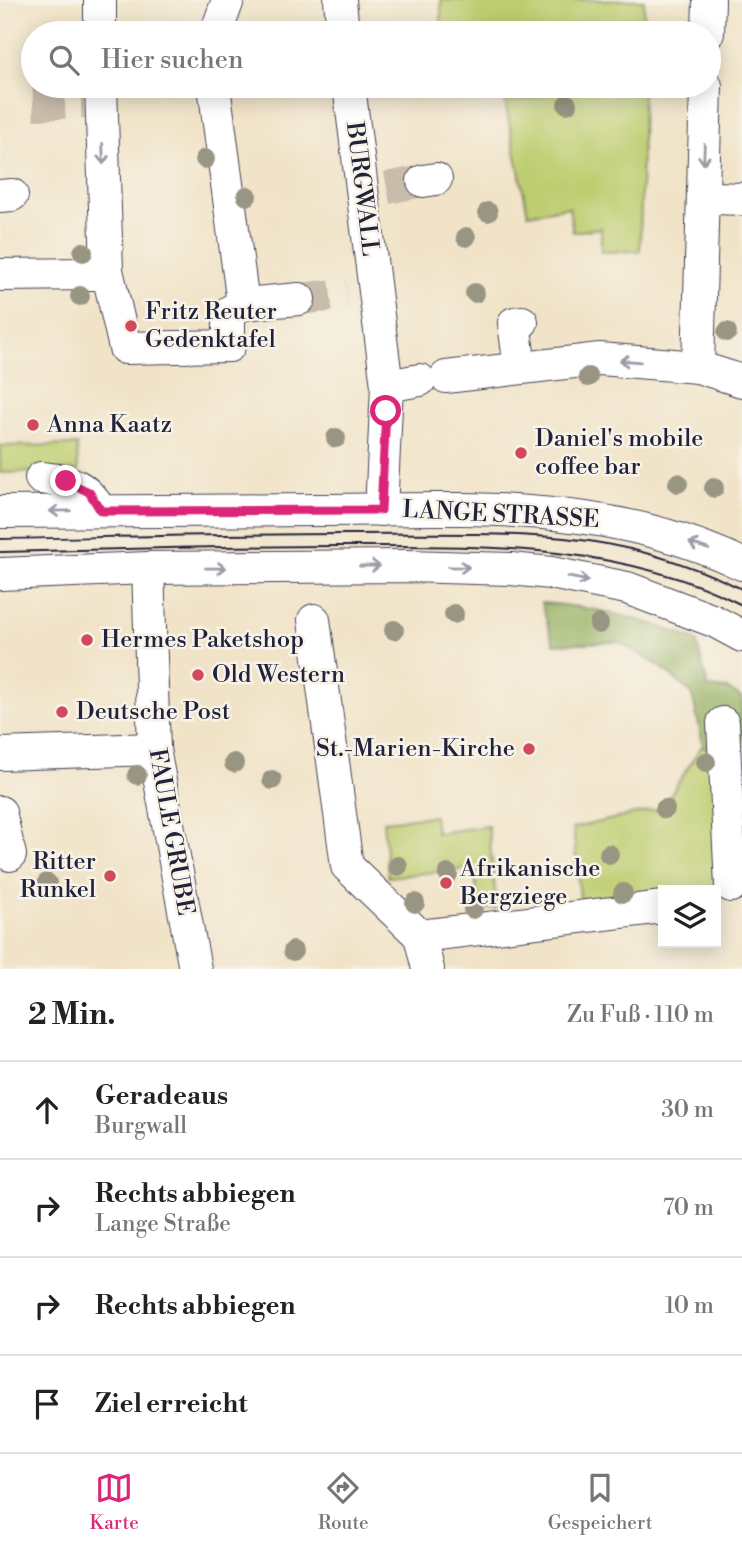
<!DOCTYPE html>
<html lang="de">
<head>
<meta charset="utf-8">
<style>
  :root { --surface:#fff; --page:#f2f2f2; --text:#222; --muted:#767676; --line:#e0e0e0; --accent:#db2777 }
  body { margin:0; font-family:"Libre Bodoni",serif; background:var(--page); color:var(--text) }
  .controls { position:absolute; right:21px; bottom:21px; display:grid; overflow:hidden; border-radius:0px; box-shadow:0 4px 18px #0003 }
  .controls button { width:63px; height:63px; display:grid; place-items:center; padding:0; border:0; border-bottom:2px solid var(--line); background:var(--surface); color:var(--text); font:35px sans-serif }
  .stop { position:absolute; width:21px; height:21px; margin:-16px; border:5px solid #db2777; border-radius:50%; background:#fff }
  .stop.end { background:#db2777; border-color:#fff; box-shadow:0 2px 7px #0008 }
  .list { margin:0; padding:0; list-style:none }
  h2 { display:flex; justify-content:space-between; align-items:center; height:91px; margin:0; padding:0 28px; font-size:30px }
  h2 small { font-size:23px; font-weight:400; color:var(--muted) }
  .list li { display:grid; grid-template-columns:46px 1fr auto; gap:21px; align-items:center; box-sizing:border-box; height:98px; padding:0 28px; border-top:2px solid var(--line) }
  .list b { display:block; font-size:26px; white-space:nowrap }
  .list p { margin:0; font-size:23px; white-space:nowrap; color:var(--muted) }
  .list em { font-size:23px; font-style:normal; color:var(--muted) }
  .icon { flex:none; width:38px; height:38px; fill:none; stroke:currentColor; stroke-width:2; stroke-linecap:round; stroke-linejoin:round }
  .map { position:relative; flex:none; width:742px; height:969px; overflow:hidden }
  .search { position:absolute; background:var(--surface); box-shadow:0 4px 18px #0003; left:21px; right:21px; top:21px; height:77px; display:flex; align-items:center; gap:18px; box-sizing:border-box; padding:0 24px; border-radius:38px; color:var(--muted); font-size:26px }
  .sheet { height:483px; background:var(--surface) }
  nav { display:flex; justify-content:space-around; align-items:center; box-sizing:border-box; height:98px; border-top:2px solid var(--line); background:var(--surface); font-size:19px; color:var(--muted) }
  nav a { display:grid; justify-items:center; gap:4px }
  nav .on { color:var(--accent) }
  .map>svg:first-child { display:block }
  .green { fill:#becd6f; stroke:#707855; stroke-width:2 }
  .forest { fill:#96b062; stroke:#5c694e; stroke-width:2 }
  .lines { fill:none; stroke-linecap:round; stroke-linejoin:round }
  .minor-tunnel { stroke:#c8bcab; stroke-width:32; stroke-dasharray:32 16; stroke-linecap:butt }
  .minor-casing { stroke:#413f50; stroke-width:34 }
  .minor { stroke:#fff; stroke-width:32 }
  .tram { stroke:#22223b; stroke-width:2 }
  .tree { fill:#999583 }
  .oneway { stroke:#9c9ca7 }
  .route { stroke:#db2777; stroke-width:9 }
  .poi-dot { fill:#d1495b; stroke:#f7f3e8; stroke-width:2.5 }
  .labels { text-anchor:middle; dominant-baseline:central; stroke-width:5; stroke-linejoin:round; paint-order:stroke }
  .street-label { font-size:24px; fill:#22223b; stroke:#f7f3e8 }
  .poi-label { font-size:24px; fill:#22223b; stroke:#f7f3e8; text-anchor:start }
</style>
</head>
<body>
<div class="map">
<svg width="742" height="969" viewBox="0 0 742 969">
  <rect width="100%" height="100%" fill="#f7f3e8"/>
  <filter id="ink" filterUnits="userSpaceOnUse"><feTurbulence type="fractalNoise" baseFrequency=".0143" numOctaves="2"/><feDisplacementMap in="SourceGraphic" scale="14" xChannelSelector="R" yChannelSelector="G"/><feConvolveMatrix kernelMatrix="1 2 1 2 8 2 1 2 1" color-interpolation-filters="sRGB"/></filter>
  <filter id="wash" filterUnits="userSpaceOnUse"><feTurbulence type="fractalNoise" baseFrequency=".00686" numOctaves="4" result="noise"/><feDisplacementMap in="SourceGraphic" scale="28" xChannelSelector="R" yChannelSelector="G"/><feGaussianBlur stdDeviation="1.57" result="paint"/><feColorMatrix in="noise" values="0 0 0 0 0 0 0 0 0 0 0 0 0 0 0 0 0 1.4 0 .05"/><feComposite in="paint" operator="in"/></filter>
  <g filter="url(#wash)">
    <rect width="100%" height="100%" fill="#f1e3c7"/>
    <g class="green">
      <rect x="441" y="0" width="203" height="33"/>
      <path d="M560,86H643L640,251L601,252V228L573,232L569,207L528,214L505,102L531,99L559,91Z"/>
      <path d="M77,445L78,471L0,473V446Z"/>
      <path d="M723,713L720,900H716V890H663V907L582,918L573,828L662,808Z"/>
      <path d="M434,816L436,833L488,826L497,908L479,910L474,868L388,877L383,821Z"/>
    </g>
    <path class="forest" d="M541,603C598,607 643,619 696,640L708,687L728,689L742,698V756H736L733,748H704L692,694L661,667L619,642L554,644Z"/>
  </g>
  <g filter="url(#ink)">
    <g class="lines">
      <g class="minor-tunnel">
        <path d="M33,104L84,102"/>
        <path d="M387,188L423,181"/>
        <path d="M299,299L347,294"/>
      </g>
      <defs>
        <g id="minor">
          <path d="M100,0V33"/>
          <path d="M340,0L343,33"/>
          <path d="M216,33L228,0"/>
          <path d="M708,33L709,0"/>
          <path d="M101,86L107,270L125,348L229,346V312L243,304L299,299"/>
          <path d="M214,86L243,304"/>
          <path d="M349,86L387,386L381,510"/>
          <path d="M423,181L436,179"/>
          <path d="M0,196L12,195"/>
          <path d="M715,198L742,199"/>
          <path d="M0,275L93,274L107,270"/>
          <path d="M698,367L706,86"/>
          <path d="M520,368L514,323L522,322"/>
          <path d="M446,377L600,359L698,367L742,381"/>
          <path d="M387,386L420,380"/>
          <path d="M41,478C72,481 84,484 101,511"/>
          <path d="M0,512C106,511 213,511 319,510C464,509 607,499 742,564"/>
          <path d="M148,568L154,749L195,969"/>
          <path d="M0,574L148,568L406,566L511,569L551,573L627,588L714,621L742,636"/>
          <path d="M314,620L347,866L420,936"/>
          <path d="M723,723L731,886"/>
          <path d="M0,754L154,749"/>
          <path d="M0,812L10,855"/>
          <path d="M420,936L663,907"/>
          <path d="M420,936L428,969"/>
        </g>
      </defs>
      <use href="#minor" class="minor-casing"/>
      <use href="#minor" class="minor"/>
      <g class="tram">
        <path d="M0,539C117,537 234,534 351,534C422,534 494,532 564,538C626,544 686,562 742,589"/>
        <path d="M0,552C114,549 227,546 341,546C477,546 618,542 742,605"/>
      </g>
    </g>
    <g class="tree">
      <circle cx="567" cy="104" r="10"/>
      <circle cx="205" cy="159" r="10"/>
      <circle cx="247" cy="196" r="10"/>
      <circle cx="488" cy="212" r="10"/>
      <circle cx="466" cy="237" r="10"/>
      <circle cx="83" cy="252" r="10"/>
      <circle cx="475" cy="293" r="10"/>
      <circle cx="80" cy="296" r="10"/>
      <circle cx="727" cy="332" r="10"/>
      <circle cx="588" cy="377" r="10"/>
      <circle cx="336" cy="438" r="10"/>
      <circle cx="678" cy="483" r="10"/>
      <circle cx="714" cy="488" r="10"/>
      <circle cx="454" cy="614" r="10"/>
      <circle cx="599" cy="624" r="10"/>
      <circle cx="394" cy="630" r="10"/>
      <circle cx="706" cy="762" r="10"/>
      <circle cx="234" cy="763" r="10"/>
      <circle cx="137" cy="775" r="10"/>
      <circle cx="272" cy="780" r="10"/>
      <circle cx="665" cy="809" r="10"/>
      <circle cx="609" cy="854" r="10"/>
      <circle cx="398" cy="866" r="10"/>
      <circle cx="448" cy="874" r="10"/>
      <circle cx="47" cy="883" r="10"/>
      <circle cx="623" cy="893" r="10"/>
      <circle cx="415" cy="903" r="10"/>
      <circle cx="473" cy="909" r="10"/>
      <circle cx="293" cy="951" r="10"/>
    </g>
    <defs><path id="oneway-shaft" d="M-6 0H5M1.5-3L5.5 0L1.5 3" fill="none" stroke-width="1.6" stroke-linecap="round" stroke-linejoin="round" transform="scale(1.75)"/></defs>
    <g class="oneway">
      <use href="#oneway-shaft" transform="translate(103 154) rotate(88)"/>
      <use href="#oneway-shaft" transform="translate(704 154) rotate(92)"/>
      <use href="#oneway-shaft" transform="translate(630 361) rotate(-175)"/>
      <use href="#oneway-shaft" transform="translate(60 511) rotate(179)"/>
      <use href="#oneway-shaft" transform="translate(699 546) rotate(-161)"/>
      <use href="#oneway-shaft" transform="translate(370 566)"/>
      <use href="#oneway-shaft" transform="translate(459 567) rotate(1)"/>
      <use href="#oneway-shaft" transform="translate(216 568) rotate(-1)"/>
      <use href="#oneway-shaft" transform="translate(578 579) rotate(11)"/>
    </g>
  </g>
  <g class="lines" filter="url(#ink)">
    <path class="route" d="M66,481L89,492L101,511L381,510L386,411"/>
  </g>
  <g class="poi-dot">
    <circle cx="131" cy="326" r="7"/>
    <circle cx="33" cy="425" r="7"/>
    <circle cx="521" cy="453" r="7"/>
    <circle cx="87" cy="640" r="7"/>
    <circle cx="198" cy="675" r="7"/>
    <circle cx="62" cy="712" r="7"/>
    <circle cx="529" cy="749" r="7"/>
    <circle cx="110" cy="876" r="7"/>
    <circle cx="446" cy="883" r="7"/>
  </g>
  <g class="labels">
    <g class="street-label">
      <text transform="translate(362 189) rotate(83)">BURGWALL</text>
      <text transform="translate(501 515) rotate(3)">LANGE STRASSE</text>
      <text transform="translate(171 832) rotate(80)">FAULE GRUBE</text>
    </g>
    <g class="poi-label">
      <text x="145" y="312">Fritz Reuter<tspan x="145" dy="28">Gedenktafel</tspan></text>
      <text x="47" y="425">Anna Kaatz</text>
      <text x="535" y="439">Daniel's mobile<tspan x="535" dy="28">coffee bar</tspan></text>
      <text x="101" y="640">Hermes Paketshop</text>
      <text x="212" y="675">Old Western</text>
      <text x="76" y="712">Deutsche Post</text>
      <text x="515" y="749" text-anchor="end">St.-Marien-Kirche</text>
      <text x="96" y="862" text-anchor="end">Ritter<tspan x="96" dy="28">Runkel</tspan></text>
      <text x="460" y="869">Afrikanische<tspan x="460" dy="28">Bergziege</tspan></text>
    </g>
  </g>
</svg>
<div class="controls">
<button><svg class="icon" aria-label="layers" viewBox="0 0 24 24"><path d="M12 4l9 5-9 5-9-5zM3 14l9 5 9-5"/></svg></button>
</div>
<div class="stop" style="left:386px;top:411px"></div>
<div class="stop end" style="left:66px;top:481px"></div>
<div class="search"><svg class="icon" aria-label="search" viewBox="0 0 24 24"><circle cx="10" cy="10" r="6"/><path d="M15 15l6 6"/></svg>Hier suchen</div>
</div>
<section class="sheet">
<h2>2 Min.<small>Zu Fuß · 110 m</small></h2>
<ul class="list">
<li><svg class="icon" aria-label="ahead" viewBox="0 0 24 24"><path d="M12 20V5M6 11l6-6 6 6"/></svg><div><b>Geradeaus</b><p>Burgwall</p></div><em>30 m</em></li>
<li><svg class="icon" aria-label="right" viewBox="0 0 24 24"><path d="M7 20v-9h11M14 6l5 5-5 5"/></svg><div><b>Rechts abbiegen</b><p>Lange Straße</p></div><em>70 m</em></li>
<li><svg class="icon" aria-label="right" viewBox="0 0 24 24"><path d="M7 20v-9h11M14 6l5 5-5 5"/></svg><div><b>Rechts abbiegen</b></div><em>10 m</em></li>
<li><svg class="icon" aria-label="arrive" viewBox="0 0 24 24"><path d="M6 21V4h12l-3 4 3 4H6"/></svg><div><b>Ziel erreicht</b></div></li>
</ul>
</section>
<nav>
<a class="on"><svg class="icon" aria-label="map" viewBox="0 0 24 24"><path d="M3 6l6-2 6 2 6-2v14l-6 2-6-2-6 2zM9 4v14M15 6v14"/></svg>Karte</a>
<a><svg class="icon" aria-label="directions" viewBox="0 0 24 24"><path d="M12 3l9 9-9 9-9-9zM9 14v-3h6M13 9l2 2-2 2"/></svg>Route</a>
<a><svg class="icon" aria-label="saved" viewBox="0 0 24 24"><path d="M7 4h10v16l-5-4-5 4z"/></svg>Gespeichert</a>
</nav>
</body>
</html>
